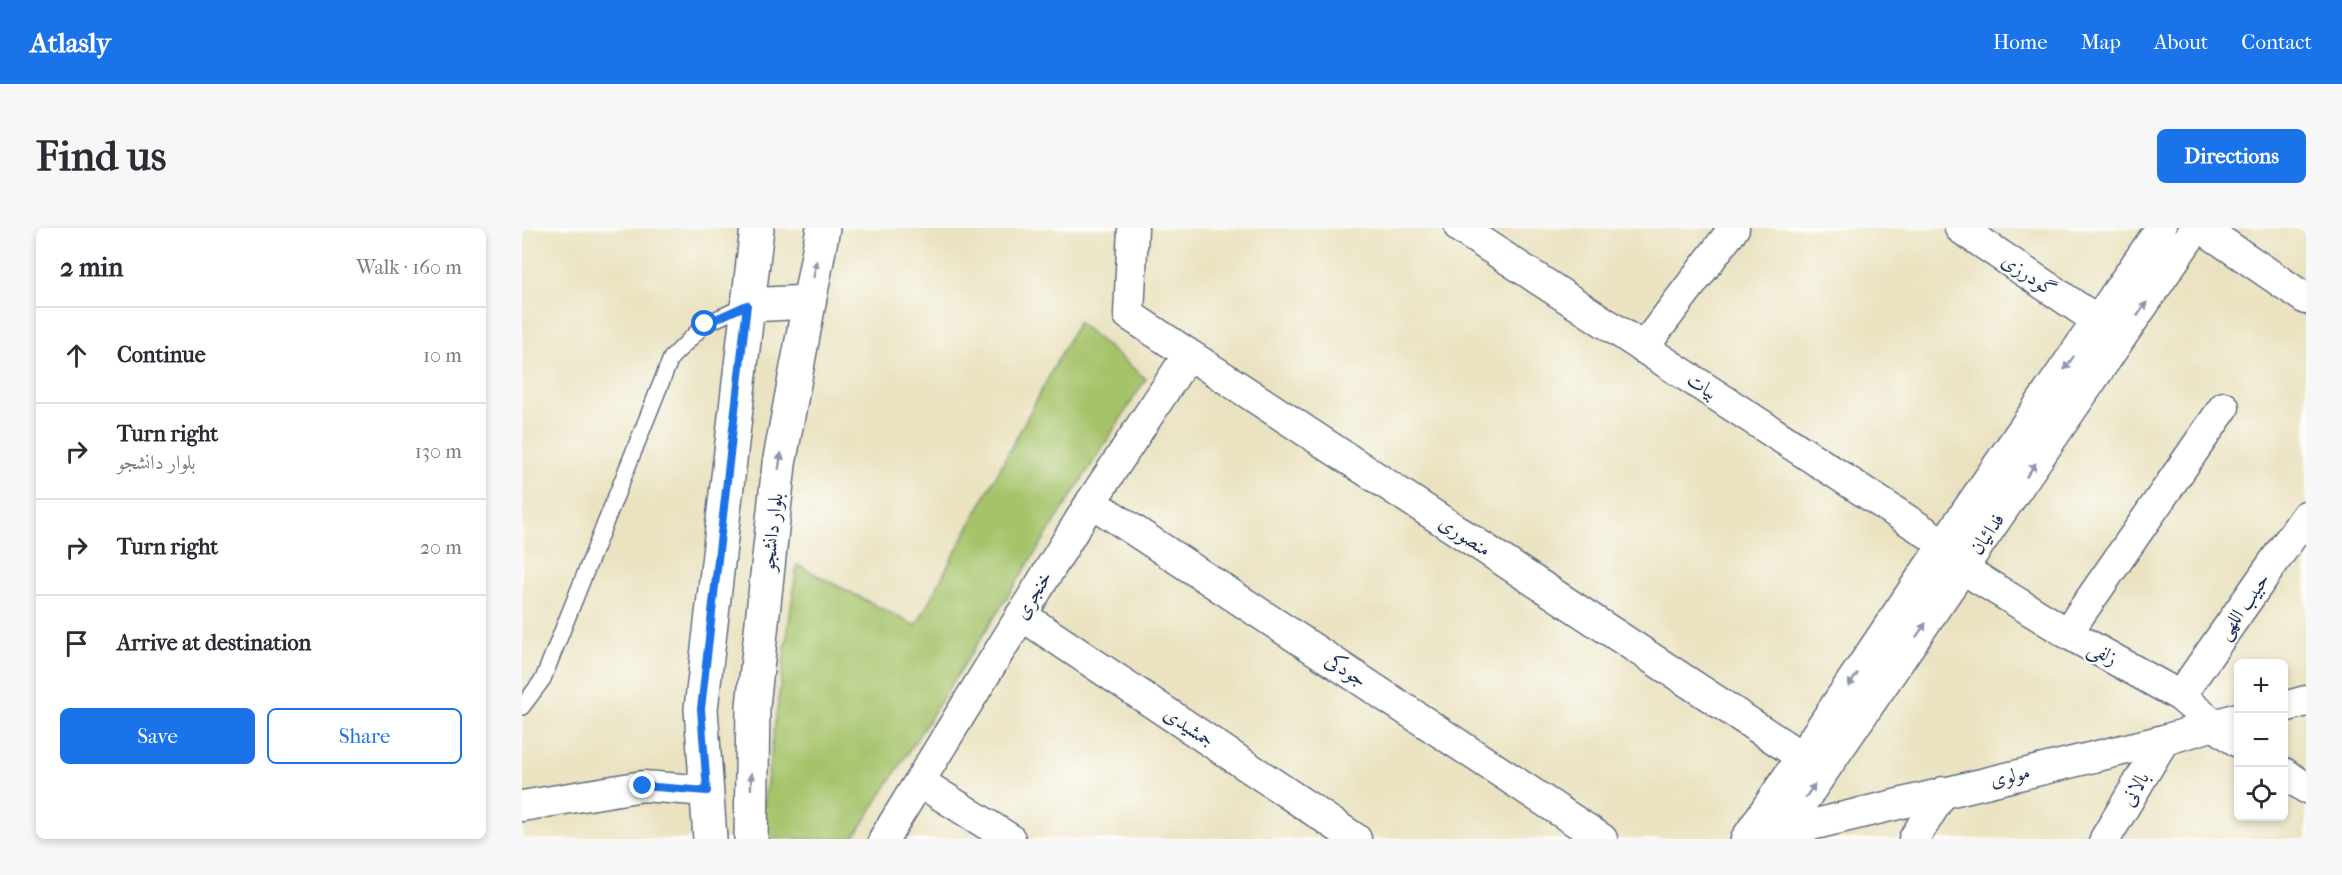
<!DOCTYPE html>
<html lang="en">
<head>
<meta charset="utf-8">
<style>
  :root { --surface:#fff; --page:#f7f7f7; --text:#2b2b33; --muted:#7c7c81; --line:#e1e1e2; --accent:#1a73e8 }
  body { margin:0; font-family:"IM FELL French Canon",Amiri,serif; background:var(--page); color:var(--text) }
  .controls { position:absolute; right:18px; bottom:18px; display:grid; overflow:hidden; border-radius:9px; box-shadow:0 3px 9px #0003 }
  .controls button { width:54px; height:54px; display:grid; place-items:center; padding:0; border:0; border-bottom:2px solid var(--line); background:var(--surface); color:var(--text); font:30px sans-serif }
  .stop { position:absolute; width:18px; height:18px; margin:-14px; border:4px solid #1a73e8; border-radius:50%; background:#fff }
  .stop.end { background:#1a73e8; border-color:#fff; box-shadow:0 2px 6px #0008 }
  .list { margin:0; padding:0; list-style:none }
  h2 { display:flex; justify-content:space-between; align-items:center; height:78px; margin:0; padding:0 24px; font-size:26px }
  h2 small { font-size:20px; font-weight:400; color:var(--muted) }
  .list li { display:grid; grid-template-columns:39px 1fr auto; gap:18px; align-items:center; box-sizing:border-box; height:96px; padding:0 24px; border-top:2px solid var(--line) }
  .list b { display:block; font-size:22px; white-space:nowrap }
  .list p { margin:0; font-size:20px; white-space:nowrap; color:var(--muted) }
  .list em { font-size:20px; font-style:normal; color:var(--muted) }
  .actions { display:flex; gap:12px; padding:18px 24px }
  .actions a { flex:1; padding:14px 0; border:2px solid var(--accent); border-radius:9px; text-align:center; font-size:21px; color:var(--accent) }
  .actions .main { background:var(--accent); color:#fff }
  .icon { flex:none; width:33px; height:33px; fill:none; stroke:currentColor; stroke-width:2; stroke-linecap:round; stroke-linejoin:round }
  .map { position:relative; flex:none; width:1784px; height:611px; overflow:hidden; border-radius:9px }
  header { display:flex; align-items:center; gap:36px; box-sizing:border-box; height:84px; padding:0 30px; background:var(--accent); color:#fff }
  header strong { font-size:28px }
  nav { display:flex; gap:33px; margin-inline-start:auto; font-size:21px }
  .intro { display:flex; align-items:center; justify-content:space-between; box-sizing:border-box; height:144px; padding:0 36px }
  h1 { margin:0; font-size:42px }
  .button { padding:15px 27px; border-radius:9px; background:var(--accent); color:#fff; font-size:21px; font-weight:700 }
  main { display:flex; gap:36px; padding:0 36px }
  aside { flex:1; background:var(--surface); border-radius:9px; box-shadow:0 3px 9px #0003 }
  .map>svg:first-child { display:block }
  .green { fill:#a6c36a; stroke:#607964; stroke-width:1.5 }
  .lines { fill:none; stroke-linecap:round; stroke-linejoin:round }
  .service-casing { stroke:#636e80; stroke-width:18 }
  .minor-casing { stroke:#636e80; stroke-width:33 }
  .tertiary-casing { stroke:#636e80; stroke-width:36 }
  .service { stroke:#fff; stroke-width:15 }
  .minor { stroke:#fff; stroke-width:30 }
  .tertiary { stroke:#fff; stroke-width:33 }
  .oneway { fill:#8d97ae }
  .route { stroke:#1a73e8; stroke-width:8 }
  .labels { text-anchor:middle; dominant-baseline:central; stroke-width:4.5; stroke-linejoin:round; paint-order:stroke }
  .street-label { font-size:20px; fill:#1b2f5e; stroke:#fdfcf7 }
</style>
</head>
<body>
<header>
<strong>Atlasly</strong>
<nav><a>Home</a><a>Map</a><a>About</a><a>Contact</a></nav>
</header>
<div class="intro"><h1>Find us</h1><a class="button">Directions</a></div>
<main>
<aside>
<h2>2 min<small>Walk · 160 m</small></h2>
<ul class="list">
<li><svg class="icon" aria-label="ahead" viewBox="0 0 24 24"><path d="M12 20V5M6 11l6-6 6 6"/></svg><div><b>Continue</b></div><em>10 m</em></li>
<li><svg class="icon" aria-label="right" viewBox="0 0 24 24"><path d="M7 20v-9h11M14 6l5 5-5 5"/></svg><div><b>Turn right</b><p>بلوار دانشجو</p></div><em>130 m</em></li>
<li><svg class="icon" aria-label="right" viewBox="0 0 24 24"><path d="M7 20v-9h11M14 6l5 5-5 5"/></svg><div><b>Turn right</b></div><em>20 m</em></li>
<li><svg class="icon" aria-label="arrive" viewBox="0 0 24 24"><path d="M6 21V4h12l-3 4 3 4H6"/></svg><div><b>Arrive at destination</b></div></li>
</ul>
<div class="actions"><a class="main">Save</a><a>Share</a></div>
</aside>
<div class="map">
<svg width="1784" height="611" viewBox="0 0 1784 611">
  <rect width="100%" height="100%" fill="#fdfcf7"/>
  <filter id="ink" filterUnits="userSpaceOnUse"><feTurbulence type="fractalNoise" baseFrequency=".0167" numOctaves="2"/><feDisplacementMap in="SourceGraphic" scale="12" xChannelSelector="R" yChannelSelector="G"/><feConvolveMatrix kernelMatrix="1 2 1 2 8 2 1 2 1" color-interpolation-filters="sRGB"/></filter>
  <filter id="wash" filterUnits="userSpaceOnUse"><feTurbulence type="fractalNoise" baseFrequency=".008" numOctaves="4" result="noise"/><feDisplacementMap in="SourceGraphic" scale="24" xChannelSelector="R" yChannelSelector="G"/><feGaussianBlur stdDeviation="1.35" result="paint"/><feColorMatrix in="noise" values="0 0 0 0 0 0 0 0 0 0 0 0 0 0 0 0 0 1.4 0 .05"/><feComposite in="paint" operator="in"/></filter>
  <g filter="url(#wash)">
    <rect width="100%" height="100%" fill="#eae2c0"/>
    <path class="green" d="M556,94L624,151L331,611H237L275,337L394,398Z"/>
  </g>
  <g filter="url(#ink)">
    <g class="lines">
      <defs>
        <path id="service" d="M0,479L21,451L149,130L183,96L225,77"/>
        <g id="minor">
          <path d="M611,0L607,87L1280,529"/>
          <path d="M938,0L1422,316"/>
          <path d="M1438,0L1576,93"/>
          <path d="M1680,0L1784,71"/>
          <path d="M1121,120L1212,0"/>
          <path d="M569,274L1080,611"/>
          <path d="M1441,341L1545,405L1658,468L1692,497L1716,514"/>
          <path d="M499,387L834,611"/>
          <path d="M1545,405L1702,179"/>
          <path d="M1658,468L1784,288"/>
          <path d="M1762,479L1784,473"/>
          <path d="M1762,545L1784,560"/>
          <path d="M398,554L488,611"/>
          <path d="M0,578L121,558L185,563"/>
          <path d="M1260,604L1642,512L1716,490"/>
          <path d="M362,611L569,274L666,127"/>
          <path d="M1224,611L1422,316L1639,0"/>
          <path d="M1255,611L1674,0"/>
          <path d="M1392,611L1421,564"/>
          <path d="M1583,611L1642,512"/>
        </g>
        <g id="tertiary">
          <path d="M225,77L287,74"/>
          <path d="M188,611L179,481L235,0"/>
          <path d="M229,611L231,478L257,236L301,0"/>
        </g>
      </defs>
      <use href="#service" class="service-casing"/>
      <use href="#minor" class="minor-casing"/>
      <use href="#tertiary" class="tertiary-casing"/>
      <use href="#service" class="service"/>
      <use href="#minor" class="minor"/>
      <use href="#tertiary" class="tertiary"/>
    </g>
    <defs><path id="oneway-solid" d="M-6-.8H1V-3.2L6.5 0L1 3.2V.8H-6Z" transform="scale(1.5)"/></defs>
    <g class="oneway">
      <use href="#oneway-solid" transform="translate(293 41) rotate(-80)"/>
      <use href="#oneway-solid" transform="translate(1620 81) rotate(-56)"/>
      <use href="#oneway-solid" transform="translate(1547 135) rotate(125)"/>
      <use href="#oneway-solid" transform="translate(258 233) rotate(-81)"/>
      <use href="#oneway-solid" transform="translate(1509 242) rotate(-56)"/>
      <use href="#oneway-solid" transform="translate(1399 402) rotate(-55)"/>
      <use href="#oneway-solid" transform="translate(1331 452) rotate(124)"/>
      <use href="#oneway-solid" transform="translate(229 553) rotate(-89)"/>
      <use href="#oneway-solid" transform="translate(1288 563) rotate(-55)"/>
    </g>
  </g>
  <g class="lines" filter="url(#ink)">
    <path class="route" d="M121,558L185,563L179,481L225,77L183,96"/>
  </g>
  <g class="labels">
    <g class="street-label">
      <text transform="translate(1507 47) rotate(34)">گودرزی</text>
      <text transform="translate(1180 158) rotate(33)">بیات</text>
      <text transform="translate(250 304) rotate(-84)">بلوار دانشجو</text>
      <text transform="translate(1465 306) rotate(-56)">فدائیان</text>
      <text transform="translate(943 308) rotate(33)">منصوری</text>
      <text transform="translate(511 367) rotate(-58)">خنجری</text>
      <text transform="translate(1721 378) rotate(-55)">حبیب اللهی</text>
      <text transform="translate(1581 425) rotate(29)">زلفی</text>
      <text transform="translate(824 442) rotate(33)">جودکی</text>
      <text transform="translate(667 499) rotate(34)">جمشیدی</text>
      <text transform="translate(1488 548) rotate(-13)">مولوی</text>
      <text transform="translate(1613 561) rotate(-60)">بالانی</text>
    </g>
  </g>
</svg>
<div class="controls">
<button>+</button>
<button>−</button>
<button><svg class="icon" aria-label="locate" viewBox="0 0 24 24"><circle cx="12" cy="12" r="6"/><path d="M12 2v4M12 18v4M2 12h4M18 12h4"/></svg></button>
</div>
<div class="stop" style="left:183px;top:96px"></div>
<div class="stop end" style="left:121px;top:558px"></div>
</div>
</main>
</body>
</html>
